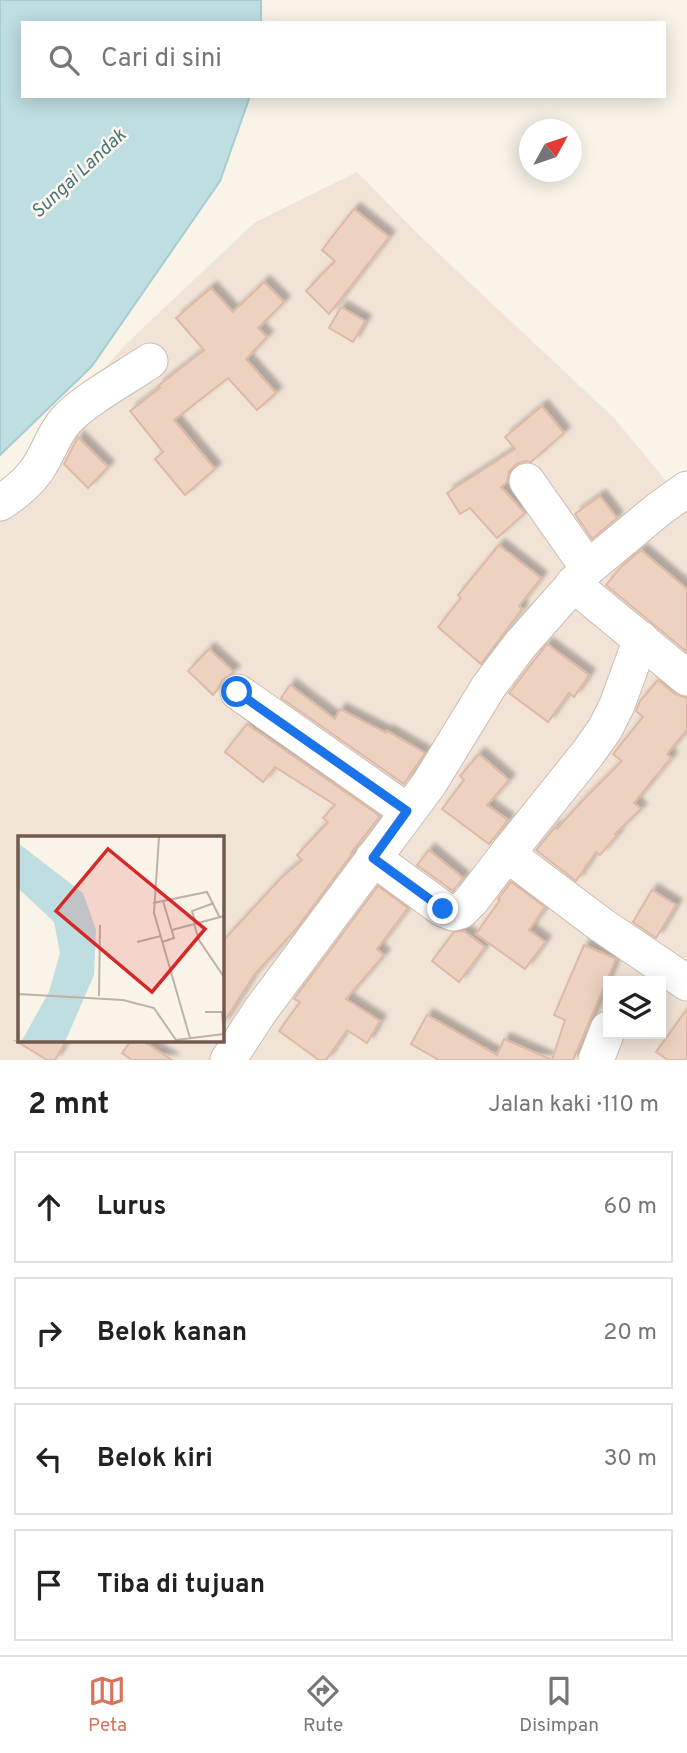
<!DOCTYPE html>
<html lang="id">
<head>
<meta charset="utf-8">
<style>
  :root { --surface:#fff; --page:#f2f2f2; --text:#222; --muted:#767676; --line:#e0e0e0; --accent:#d7735a }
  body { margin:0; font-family:Overpass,sans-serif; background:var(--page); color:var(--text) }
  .controls { position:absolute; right:21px; bottom:21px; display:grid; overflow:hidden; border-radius:0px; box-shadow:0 4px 18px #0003 }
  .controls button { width:63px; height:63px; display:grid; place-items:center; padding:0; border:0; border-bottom:2px solid var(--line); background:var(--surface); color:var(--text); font:35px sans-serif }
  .compass { position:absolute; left:519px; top:119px; width:63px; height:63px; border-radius:50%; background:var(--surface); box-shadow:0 4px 18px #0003; rotate:50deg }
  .stop { position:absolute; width:21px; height:21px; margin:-16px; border:5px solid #1a73e8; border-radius:50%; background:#fff }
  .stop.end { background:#1a73e8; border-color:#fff; box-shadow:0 2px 7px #0008 }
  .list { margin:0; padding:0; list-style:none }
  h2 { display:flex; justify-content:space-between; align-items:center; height:91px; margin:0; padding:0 28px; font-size:30px }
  h2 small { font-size:23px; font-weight:400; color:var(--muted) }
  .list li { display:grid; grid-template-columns:46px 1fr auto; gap:21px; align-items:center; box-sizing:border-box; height:112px; margin:0 14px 14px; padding:0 14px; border:2px solid var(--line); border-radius:0px }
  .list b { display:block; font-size:26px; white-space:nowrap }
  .list em { font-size:23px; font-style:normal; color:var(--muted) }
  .icon { flex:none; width:38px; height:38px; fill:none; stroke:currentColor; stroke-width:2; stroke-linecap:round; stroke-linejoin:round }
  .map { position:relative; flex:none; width:687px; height:1060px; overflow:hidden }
  .search { position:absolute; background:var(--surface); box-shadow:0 4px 18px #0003; left:21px; right:21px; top:21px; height:77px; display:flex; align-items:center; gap:18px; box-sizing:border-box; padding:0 24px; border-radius:0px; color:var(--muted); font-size:26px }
  .sheet { height:595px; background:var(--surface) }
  nav { display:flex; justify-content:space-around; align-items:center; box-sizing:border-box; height:98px; border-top:2px solid var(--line); background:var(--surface); font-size:19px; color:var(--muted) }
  nav a { display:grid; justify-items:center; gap:4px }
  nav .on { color:var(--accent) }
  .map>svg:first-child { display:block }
  .residential { fill:#f1e4d7; fill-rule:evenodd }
  .water { fill:#bedee2; stroke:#a6cdd3; stroke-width:2 }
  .building { fill:#edd2c2; stroke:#deb9a5; stroke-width:2; filter:url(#shadow) }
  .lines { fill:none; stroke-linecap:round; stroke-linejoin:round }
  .minor-casing { stroke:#cbbbaf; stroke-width:37 }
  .minor { stroke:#fff; stroke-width:35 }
  .route { stroke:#1a73e8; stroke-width:9 }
  .labels { text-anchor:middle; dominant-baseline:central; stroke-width:5; stroke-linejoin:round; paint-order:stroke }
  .water-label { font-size:19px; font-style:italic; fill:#47747b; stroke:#fdf7ee }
  .inset-road { fill:none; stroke:#c0b1a6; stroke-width:2 }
  .view { fill:#d62828; fill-opacity:0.15; stroke:#d62828; stroke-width:3.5 }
  .inset-edge { fill:none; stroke:#725a4f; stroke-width:3.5 }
</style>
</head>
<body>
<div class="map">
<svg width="687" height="1060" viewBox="0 0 687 1060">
  <defs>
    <filter id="shadow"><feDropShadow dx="6" dy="-6" stdDeviation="2" flood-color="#0004"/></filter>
  </defs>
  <rect width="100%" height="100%" fill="#faf3e8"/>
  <path class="residential" d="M357,172L420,236L614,418L687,506V1060H0V488L32,449L126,344L254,223ZM19,838H222V1041H19ZM608,981H661V1034H608Z"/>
  <path class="water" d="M0,0H261V23H23V96H250L220,181L92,366L0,455Z"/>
  <g class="building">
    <path d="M354,209L389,237L329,314L306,291L335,261L322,250Z"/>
    <path d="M264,282L284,302L258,328L267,337L246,359L276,393L257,410L228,378L174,420L215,469L185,495L155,459L163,452L130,411L160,388L158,386L204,350L176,318L211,288L233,312Z"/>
    <path d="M341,307L365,321L353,342L329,328Z"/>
    <path d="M542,406L564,433L531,462L525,461L516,464L509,472L507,482L501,487L525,513L497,538L470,508L460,514L447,493L515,449L505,437Z"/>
    <path d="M78,437L108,467L88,488L64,464Z"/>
    <path d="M600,496L617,518L592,539L575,514Z"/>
    <path d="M499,545L541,578L519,606L522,609L481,664L438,627L461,598L458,595Z"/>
    <path d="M641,550L687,589V652L606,585L621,567Z"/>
    <path d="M547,644L589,675L574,697L569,693L548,722L509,693Z"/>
    <path d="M209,649L234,672L222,680L218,689L213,695L188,671Z"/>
    <path d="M658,680L675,694L687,698V730L667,754L671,758L634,803L641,809L615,834L617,835L600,855L596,852L576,881L536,850L555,827L557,829L583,800L622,761L613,754L643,717L636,711L640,701Z"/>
    <path d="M290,685L335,719L340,709L386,733L387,731L425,753L404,784L281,698Z"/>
    <path d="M247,724L380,816L351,853L352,854L296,929L254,975L222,1025V942L281,878L302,860L297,855L328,822L323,818L335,805L275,767L263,782L225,752Z"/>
    <path d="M479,754L509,780L487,805L508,820L489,844L442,809L464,780L460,776Z"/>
    <path d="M429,850L463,878L453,891L417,865Z"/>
    <path d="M511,882L545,907L529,930L545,942L525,969L476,934L500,900L498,899Z"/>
    <path d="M378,886L408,908L377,949L384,955L346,999L380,1021L367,1043L347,1030L326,1060H319L279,1031L300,1002L294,999Z"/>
    <path d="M652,890L676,905L656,938L633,922Z"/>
    <path d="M464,931L485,947L459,982L432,961L454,932Z"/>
    <path d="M584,945L616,959L573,1060H439L411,1044L427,1015L497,1055L504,1039L552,1060L565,1020L554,1015Z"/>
    <path d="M687,1009V1060H668L656,1052Z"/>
    <path d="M16,1041H66L55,1060H47Z"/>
    <path d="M131,1041H143L172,1060H132L122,1053Z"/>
  </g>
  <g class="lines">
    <defs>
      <g id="minor">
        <path d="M527,481L588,568"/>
        <path d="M0,503C14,494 26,485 36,471C48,455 52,436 66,420C86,399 125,378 150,361"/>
        <path d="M573,584L687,678"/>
        <path d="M238,692L407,811"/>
        <path d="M507,854L600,924L687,983"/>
        <path d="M373,858L443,909L453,913L461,911L471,901L507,854L588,753L605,729L617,705L641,639"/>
        <path d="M228,1060L260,1011L429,784L489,686L520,645L588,568L659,509L687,489"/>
        <path d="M596,1060L608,1029"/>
      </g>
    </defs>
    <use href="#minor" class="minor-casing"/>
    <use href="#minor" class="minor"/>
  </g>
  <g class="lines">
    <path class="route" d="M237,692L407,811L373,858L443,909"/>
  </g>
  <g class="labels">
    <g class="water-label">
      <text transform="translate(79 174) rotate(-43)">Sungai Landak</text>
    </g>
  </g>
  <g transform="translate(18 836)">
    <rect width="206" height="206" fill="#faf3e8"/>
    <path d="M0,7L65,57L78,94L76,139L47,206H3L31,156L42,117L36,86L0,52Z" fill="#bedee2"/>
    <path class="inset-road" d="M141,1L136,77L172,202M135,67L189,56L202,82M176,88L181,104L206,141M178,88L174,75L196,67M154,94L206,80M119,106L143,100M144,106L156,102L145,65M0,158L105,164L136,172L158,204L206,198M81,160L82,89M187,176H204L206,198"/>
    <path class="view" d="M90,13L187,93L134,156L38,75Z"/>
    <rect width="206" height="206" class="inset-edge"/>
  </g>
</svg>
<div class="controls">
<button><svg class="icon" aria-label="layers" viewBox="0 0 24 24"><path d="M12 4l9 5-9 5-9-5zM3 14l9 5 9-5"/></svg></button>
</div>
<svg class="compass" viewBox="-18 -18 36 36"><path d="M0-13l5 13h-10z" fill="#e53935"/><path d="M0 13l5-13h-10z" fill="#767676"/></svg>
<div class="stop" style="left:237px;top:692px"></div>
<div class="stop end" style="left:443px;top:909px"></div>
<div class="search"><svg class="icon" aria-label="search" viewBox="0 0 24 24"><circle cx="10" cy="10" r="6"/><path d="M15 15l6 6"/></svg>Cari di sini</div>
</div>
<section class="sheet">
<h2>2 mnt<small>Jalan kaki · 110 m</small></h2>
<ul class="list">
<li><svg class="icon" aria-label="ahead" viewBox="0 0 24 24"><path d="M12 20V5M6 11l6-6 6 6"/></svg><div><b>Lurus</b></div><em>60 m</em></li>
<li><svg class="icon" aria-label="right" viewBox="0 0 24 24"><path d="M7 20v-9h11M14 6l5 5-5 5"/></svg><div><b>Belok kanan</b></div><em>20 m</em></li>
<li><svg class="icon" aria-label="left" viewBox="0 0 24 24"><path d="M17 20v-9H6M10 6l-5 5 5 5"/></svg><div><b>Belok kiri</b></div><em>30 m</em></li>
<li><svg class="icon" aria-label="arrive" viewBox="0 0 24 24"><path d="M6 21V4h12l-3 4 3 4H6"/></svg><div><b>Tiba di tujuan</b></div></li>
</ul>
</section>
<nav>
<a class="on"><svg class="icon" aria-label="map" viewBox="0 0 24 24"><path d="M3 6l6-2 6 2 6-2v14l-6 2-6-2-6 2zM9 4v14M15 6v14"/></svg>Peta</a>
<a><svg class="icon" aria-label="directions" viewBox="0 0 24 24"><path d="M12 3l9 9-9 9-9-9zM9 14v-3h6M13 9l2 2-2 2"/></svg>Rute</a>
<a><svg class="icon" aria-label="saved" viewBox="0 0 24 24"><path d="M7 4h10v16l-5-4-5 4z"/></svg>Disimpan</a>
</nav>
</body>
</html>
